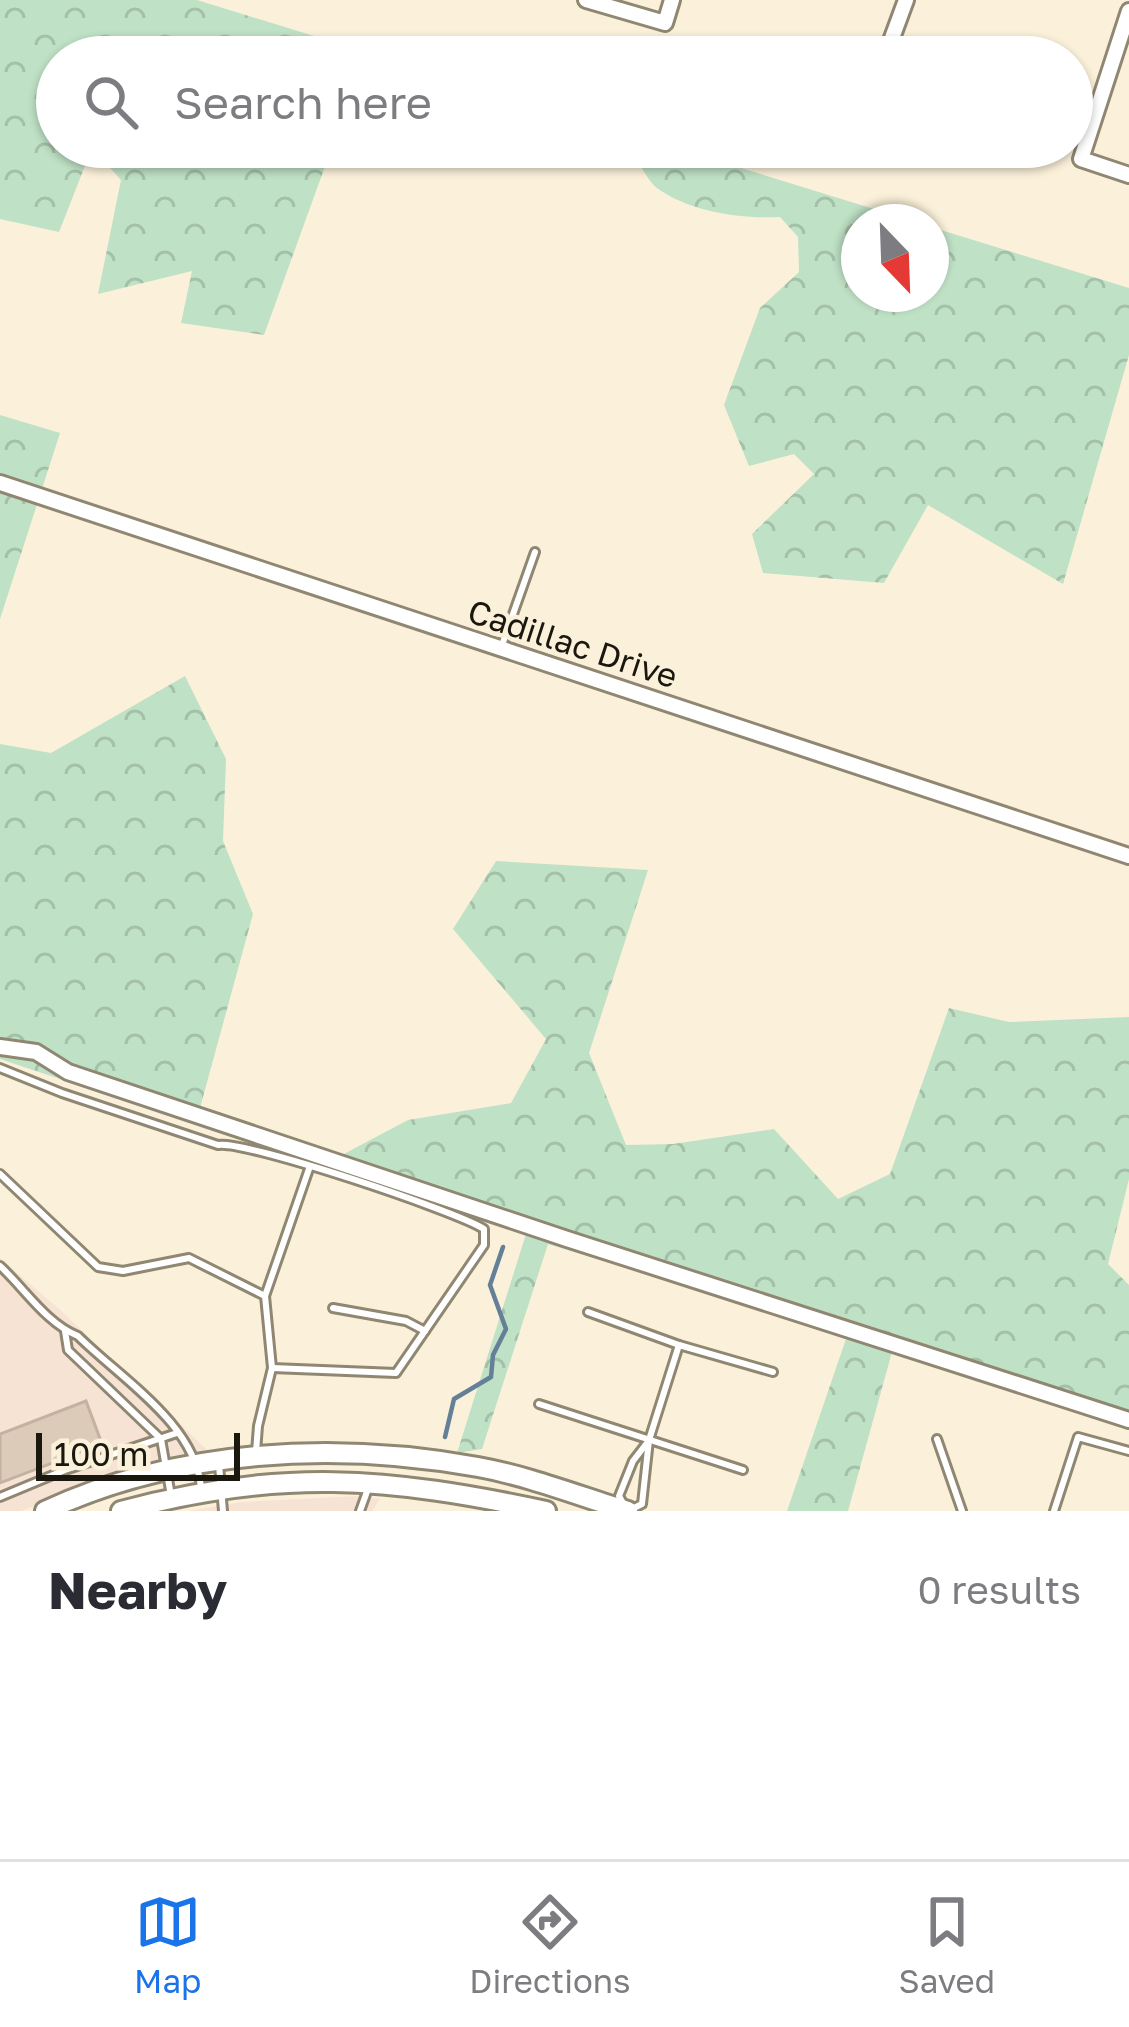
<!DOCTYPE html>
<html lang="en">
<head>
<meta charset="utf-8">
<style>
  :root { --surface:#fff; --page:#f2f2f3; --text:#2b2b33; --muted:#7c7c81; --line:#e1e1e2; --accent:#1a73e8 }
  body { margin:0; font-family:"Golos Text",sans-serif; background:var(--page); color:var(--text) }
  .compass { position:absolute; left:841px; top:204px; width:108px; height:108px; border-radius:50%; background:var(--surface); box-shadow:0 3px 9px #0004; rotate:157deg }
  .scale { position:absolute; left:36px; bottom:30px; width:204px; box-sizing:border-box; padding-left:12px; border:6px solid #1a170f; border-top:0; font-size:33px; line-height:42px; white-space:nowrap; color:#1a170f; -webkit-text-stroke:9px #fbf1da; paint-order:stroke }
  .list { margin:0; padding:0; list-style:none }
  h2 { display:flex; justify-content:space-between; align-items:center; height:156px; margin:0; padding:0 48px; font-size:51px }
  h2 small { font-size:39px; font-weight:400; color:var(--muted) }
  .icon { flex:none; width:66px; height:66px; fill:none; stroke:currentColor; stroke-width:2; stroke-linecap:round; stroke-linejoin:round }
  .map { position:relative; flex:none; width:1129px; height:1511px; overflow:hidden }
  .search { position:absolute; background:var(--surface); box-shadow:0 3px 9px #0004; left:36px; right:36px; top:36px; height:132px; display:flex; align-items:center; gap:30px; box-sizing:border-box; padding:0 42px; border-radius:66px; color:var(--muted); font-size:45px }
  .sheet { height:348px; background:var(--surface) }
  nav { display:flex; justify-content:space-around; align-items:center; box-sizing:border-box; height:168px; border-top:3px solid var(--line); background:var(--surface); font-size:33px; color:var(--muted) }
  nav a { display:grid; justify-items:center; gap:6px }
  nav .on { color:var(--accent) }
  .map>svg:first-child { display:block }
  .commercial { fill:#f7e3d4 }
  .forest { fill:url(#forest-crowns) }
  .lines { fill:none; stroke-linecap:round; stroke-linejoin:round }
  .stream { stroke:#647f98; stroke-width:4.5 }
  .building { fill:#dccbb8; stroke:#c4b2a0; stroke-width:3 }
  .service-casing { stroke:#908772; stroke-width:12 }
  .minor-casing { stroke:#908772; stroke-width:20 }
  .secondary-casing { stroke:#908772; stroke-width:24 }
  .service { stroke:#fff; stroke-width:6 }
  .minor { stroke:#fff; stroke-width:14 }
  .secondary { stroke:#fff; stroke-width:18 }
  .labels { text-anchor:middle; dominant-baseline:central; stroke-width:9; stroke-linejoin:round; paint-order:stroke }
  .street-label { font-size:33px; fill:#1a170f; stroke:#fbf1da }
</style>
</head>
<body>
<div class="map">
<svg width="1129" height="1511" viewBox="0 0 1129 1511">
  <defs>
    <pattern id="forest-crowns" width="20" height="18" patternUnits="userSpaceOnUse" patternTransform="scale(3)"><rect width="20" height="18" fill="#bfe1c5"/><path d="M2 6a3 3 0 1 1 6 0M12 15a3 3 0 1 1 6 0" fill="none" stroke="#a4c0a8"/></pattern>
  </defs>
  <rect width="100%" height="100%" fill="#fbf1da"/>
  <g class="commercial">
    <path d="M0,1258L60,1310L207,1450L132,1470L21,1511H0Z"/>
    <path d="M356,1496L380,1499L372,1511H189L241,1502Z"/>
  </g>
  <g class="forest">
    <path d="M0,0H197L366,52L365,57H57V147H332L264,335L181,323L192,271L98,294L121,180L92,148L59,232L0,219Z"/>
    <path d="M630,147H673L916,222H859V294H931V227L1129,288V355L1063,584L928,505L884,583L763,573L752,534L814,474L794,454L749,466L724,405L760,308L799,272L798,237L780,217C741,219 690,212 657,188C646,179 638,160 630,147Z"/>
    <path d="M0,415L60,433L0,619Z"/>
    <path d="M185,676L226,759L223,841L253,914L200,1108L342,1155L408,1120L511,1103L546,1039L453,929L496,861L648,870L589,1053L626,1145L673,1144L774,1129L838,1199L890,1174L949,1008L1009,1022L1129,1017V1179L1108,1264L1129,1285V1425L892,1352L848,1511H787L847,1336L548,1244L482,1449L457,1453L526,1234L0,1059V744L51,753Z"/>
  </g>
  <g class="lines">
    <path class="stream" d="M445,1437L454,1399L491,1377L493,1355L506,1329L490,1285L503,1247"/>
  </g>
  <path class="building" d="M86,1401L102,1444L0,1483V1434Z"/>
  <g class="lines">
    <defs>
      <g id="service">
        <path d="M501,648L535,552"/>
        <path d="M0,1068L62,1093L218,1145C245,1140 456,1211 484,1229V1245L396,1373L272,1368"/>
        <path d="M0,1174L98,1267L123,1271L189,1258L265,1296"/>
        <path d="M0,1266C25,1289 46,1323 78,1336C120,1378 196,1424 201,1488"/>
        <path d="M333,1308L406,1321L425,1331"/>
        <path d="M588,1312L679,1345L773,1372"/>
        <path d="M65,1331L68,1350L161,1439L171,1496"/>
        <path d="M539,1404L743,1470"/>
        <path d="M937,1439L962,1511"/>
        <path d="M256,1452L258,1426L272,1368L265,1296L310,1166"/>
        <path d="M219,1465L223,1511"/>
        <path d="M0,1497L65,1470L177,1433"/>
        <path d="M624,1505L619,1496L633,1461L647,1443"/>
        <path d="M632,1509L642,1504L649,1440L679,1345"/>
        <path d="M360,1511L369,1486"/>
        <path d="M1054,1511L1078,1437L1129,1451"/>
      </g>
      <g id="minor">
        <path d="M586,0L665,23L672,0"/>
        <path d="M1129,11L1081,159L1129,175"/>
        <path d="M885,57L906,0"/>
        <path d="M0,483L1129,856"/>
        <path d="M0,1047L36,1052L68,1072L567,1239L1129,1420"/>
      </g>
      <g id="secondary">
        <path d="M45,1511C178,1449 334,1441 478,1467C528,1476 579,1496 628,1511"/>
        <path d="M121,1511C279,1468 388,1477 546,1511"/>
      </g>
    </defs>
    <use href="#service" class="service-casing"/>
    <use href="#minor" class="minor-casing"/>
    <use href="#secondary" class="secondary-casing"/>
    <use href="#service" class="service"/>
    <use href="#minor" class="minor"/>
    <use href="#secondary" class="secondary"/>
  </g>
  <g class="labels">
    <g class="street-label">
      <text transform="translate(573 643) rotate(18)">Cadillac Drive</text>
    </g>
  </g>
</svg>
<svg class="compass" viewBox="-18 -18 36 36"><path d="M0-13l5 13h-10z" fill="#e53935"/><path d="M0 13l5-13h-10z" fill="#7c7c81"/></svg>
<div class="scale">100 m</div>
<div class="search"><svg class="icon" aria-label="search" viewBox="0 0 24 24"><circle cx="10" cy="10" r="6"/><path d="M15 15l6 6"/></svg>Search here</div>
</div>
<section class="sheet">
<h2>Nearby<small>0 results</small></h2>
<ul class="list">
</ul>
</section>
<nav>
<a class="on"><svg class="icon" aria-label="map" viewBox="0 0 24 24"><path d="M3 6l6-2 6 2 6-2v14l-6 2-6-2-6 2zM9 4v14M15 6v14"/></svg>Map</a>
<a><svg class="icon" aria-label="directions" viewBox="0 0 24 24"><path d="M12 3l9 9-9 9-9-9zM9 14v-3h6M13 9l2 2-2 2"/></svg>Directions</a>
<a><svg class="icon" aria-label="saved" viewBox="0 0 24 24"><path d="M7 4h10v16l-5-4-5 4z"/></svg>Saved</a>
</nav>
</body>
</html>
